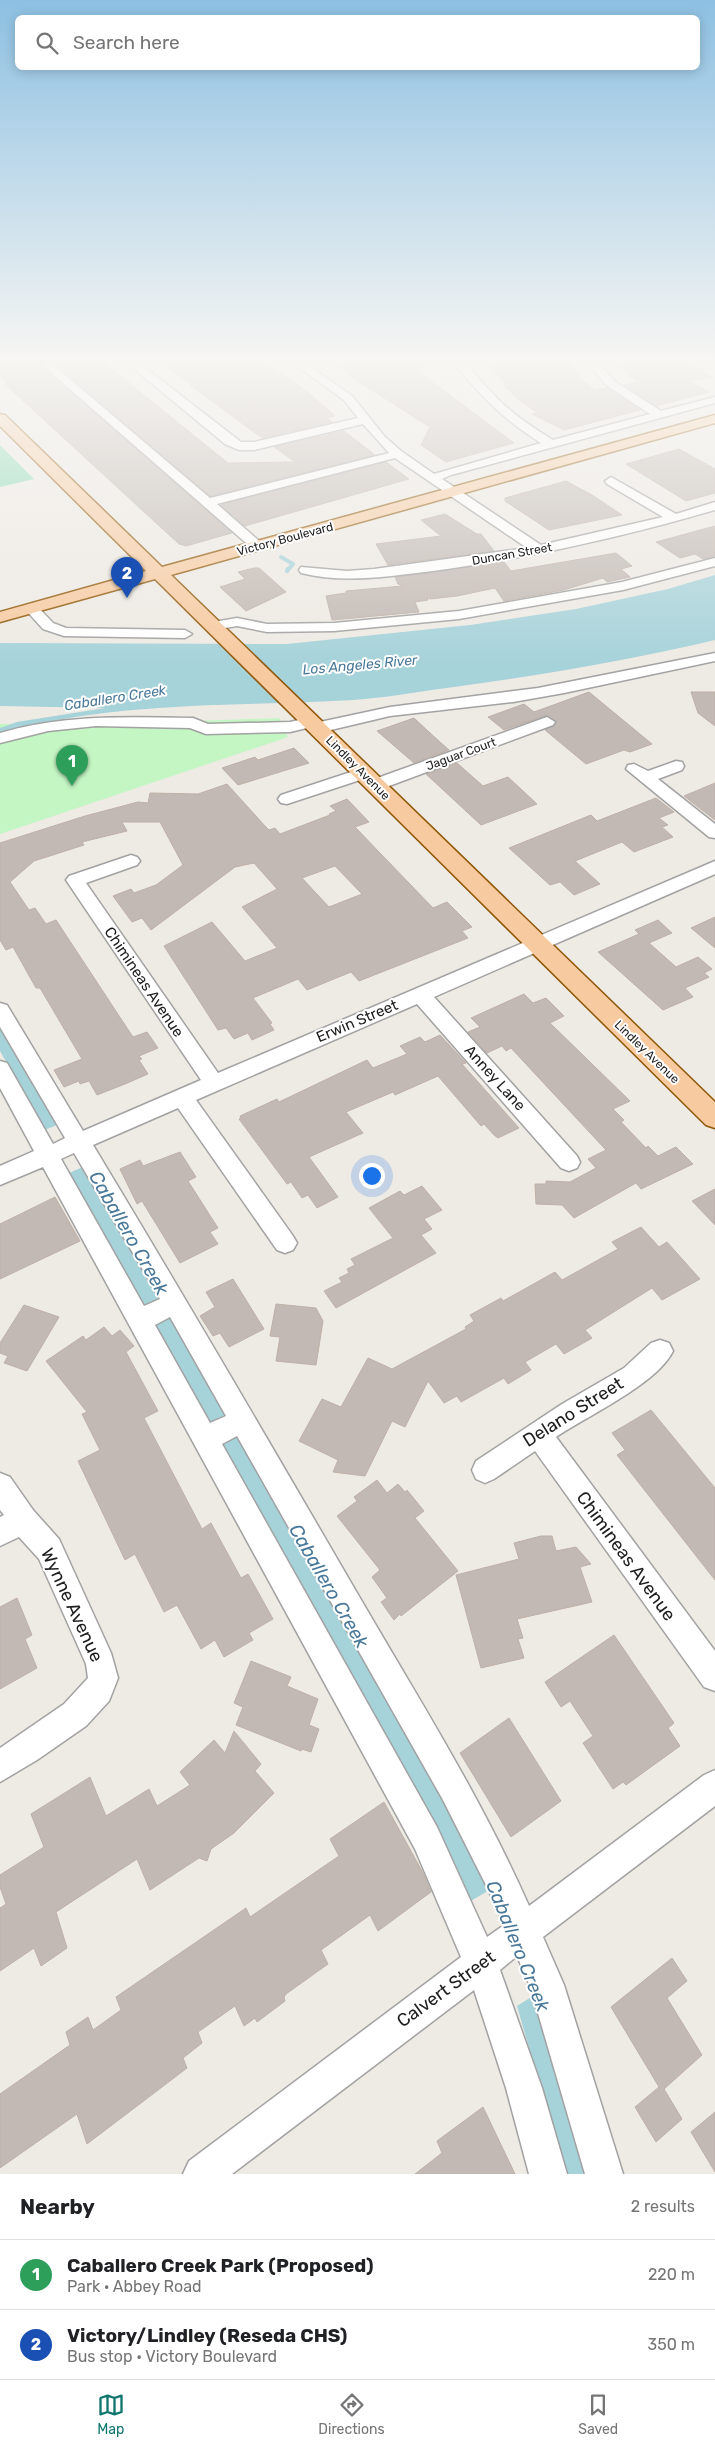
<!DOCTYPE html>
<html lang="en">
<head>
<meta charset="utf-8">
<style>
  :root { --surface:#fff; --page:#f2f2f2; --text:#202124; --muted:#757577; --line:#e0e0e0; --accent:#0f766e }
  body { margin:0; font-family:Rubik,sans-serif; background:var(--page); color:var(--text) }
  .you { position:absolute; left:371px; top:1175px; width:18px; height:18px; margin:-12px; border:4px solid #fff; border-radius:50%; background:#1a73e8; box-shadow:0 0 0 8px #1a73e833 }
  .badge { display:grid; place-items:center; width:32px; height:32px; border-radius:50%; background:var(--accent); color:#fff; font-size:16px; font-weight:700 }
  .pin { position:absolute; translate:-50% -41px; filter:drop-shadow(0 1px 2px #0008) }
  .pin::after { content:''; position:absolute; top:26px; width:18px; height:15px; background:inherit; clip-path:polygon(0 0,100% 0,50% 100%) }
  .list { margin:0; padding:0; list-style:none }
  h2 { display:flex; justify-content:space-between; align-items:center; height:65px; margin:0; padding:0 20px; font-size:21px }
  h2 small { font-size:16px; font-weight:400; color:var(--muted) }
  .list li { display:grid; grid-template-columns:32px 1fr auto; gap:15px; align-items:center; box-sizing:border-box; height:70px; padding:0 20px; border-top:1px solid var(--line) }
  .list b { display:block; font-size:19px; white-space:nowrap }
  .list p { margin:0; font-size:16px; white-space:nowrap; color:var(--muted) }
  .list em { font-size:16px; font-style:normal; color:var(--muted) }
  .icon { flex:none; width:28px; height:28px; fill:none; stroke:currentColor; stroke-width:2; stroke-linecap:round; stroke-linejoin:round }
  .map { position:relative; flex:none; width:715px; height:2174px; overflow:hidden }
  .search { position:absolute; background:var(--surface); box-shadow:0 2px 12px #0003; left:15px; right:15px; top:15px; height:55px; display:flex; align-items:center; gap:12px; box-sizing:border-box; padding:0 18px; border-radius:8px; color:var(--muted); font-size:19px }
  .sheet { height:205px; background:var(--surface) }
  nav { display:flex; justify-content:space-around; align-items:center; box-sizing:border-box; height:70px; border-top:1px solid var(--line); background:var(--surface); font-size:14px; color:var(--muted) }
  nav a { display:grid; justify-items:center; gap:2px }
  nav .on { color:var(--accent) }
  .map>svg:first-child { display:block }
  .park { fill:#c3f6c3 }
  .pitch { fill:#85dab2 }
  .water { fill:#a6d2da }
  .pier { fill:#eeeae4 }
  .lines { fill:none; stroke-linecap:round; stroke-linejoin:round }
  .stream-far1 { stroke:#a6d2da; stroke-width:4 }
  .stream { stroke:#a6d2da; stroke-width:4.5 }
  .building { fill:#c2b9b4; stroke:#bfb0a7; fill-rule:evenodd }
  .minor-casing { stroke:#a2a2a2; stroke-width:3 }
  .major-casing { stroke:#905707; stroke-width:3 }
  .minor { fill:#fff; fill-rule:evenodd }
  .major { fill:#f7caa0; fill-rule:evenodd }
  .labels { text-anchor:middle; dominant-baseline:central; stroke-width:4; stroke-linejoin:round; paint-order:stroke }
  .far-street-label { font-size:12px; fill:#1e1e1e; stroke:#fff }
  .far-water-label { font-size:14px; font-style:italic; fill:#497899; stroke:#fff }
  .street-label { font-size:15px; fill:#1e1e1e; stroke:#fff }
  .near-street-label { font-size:18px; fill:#1e1e1e; stroke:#fff }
  .near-water-label { font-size:19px; font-style:italic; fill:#497899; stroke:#fff }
</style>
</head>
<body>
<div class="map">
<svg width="715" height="2174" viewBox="0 0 715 2174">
  <rect width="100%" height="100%" fill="#eeeae4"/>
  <path class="park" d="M279,718L288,737L0,834V724L187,727L197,721Z"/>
  <path class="pitch" d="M0,445L34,479L0,487Z"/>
  <g class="water">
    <path d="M715,575V640C626,661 537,676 447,688C416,692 384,698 353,700C236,707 114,700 0,734V728L17,722L105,708L0,706V643L287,644L470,625L576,609L668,589Z"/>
    <path d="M0,1026L164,1305L450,1806L541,1991L593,2174H565L517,2006L433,1818L0,1051Z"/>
  </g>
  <g class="pier">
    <path d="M59,1124L83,1167L69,1173L45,1130Z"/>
    <path d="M493,1888L541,1991L517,2006L469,1902Z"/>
  </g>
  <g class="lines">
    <path class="stream-far1" d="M281,557L293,564L287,571"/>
    <path class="stream" d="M287,571L288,569"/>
  </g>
  <g class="building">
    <path d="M0,363H38L232,533L186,546L179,544L5,384L8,383L0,376Z"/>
    <path d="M54,363H104L228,463L295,462L274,447L344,431L375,455L210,496Z"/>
    <path d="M160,363H266L308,392L335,416L327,418L332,422L262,438L190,385L192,384Z"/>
    <path d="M336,363H424L419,372L514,443L446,462L421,445L430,427L354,379Z"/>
    <path d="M488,363H569L581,379L595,390L607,388L640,410L564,430L532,414L537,412L520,401L503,385H506Z"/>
    <path d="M614,363H690L712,377L689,381L709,392L656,406L624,385L637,382Z"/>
    <path d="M679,449L715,469V493L686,501L626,464Z"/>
    <path d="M386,462L409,479L245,526L221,505Z"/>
    <path d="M566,481L592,495L622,515L549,530L505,501V498Z"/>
    <path d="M445,514L477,534H481L494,551L388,565L376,544L441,536L421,520Z"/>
    <path d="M715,526V556L708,558L703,559L695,554L680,558L656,542Z"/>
    <path d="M616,553L632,566L621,569L630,577L607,582L603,578L564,590L504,601L495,588L457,596L430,599L427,597L428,600L415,602L419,612L332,620L326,596L346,593V591L403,586L398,584L395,577L504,562L511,571Z"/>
    <path d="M254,568H259L286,592L246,611L220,587L245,579L238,572Z"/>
    <path d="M589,692L652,744L630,752L624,750L586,764L545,730L557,723L548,715L504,730L488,717L524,704L534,712Z"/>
    <path d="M691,692H715V726L698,713Z"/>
    <path d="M414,718L429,732L449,750L414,763L377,731Z"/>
    <path d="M294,748L309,763L238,785L222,768L255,757L258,760Z"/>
    <path d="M457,763L483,786L508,777L537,804L481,825L426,774Z"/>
    <path d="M715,783V820L684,796Z"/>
    <path d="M227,784L265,826L269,830L275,828L280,834L330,815L329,814L336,811L330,806L347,799L369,822L355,827L433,908L447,902L472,927L462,931L468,938L359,981L351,972L307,990L298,979L253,998L272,1023L270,1024L274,1030L252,1040L248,1033L234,1039L226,1028L218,1030L164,946L212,922L245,961L277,948L242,907L277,889L254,863L235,867L151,930L142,918L132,922L113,896L131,889L134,893L156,885L183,865L160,822H122L127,831L82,842L84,845L34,861L10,882L29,910L35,908L46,924L56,920L133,1037L147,1032L158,1048L139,1056L142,1059L139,1060L148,1074L125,1084L97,1095L89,1081L80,1084L79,1081L64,1087L54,1070L82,1059L40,988H36L13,947L6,950L0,940V843L85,816L138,802L148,803L150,793L198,794ZM335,866L362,894L329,907L302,878Z"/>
    <path d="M656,798L674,812L659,818L668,825L662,827L673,837L634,852L622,842L575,861L600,884L574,895L560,882L550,885L509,848L591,815L597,821Z"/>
    <path d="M715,917V948L691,928Z"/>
    <path d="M658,920L672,933L649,943L676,967L698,957L712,969L704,973L709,977L685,988L693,997L663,1010L598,952L639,934L635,930Z"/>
    <path d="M524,994L533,1003L546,998L564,1016L550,1023L630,1101L613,1109L624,1120L621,1122L646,1148L648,1146L658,1156L676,1147L693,1164L641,1189L636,1183L574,1218L562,1205L536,1204L535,1184H546V1181L570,1182L596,1168L588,1159L606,1150L511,1048L506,1051L502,1046L487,1053L468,1032L480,1027L471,1018Z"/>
    <path d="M440,1035L466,1063L462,1064L519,1128L498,1138L494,1135L484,1124L481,1126L438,1076L395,1095L393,1092L346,1112L363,1133L309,1157L338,1197L317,1208L308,1195L302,1198L291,1182L287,1184L239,1119L241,1118L240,1116L277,1099L279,1102L367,1060L373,1068L407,1054L400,1046L420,1037L425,1042Z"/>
    <path d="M180,1152L196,1177L188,1181L218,1228L210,1232L218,1244L180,1263L142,1201L137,1204L120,1169L140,1160L143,1166Z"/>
    <path d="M422,1186L442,1210L424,1219L432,1229L421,1235L436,1253L336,1308L324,1291L342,1282L339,1278L349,1273L347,1269L355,1265L351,1259L393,1238L369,1208L400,1191L404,1195Z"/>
    <path d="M715,1189V1225L692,1201Z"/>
    <path d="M55,1197L80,1241L0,1279V1224Z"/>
    <path d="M641,1227L659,1247L667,1242L700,1279L662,1300L652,1288L585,1330L592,1338L564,1354L556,1344L525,1362L531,1370L508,1384L504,1378L461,1402L457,1396L444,1403L428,1381L405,1427L392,1421L365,1476L333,1472L338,1460L299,1441L322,1399L341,1407L368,1358L392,1369L466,1329L465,1327L474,1321L470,1315L501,1298L503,1301L555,1272L562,1280L618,1249L612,1242Z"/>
    <path d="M233,1279L264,1329L229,1347L220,1333L213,1336L200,1316L215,1307L206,1292Z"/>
    <path d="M276,1304L316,1308L323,1321L316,1365L276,1361L280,1337L270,1336Z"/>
    <path d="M24,1305L59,1317L27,1371L4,1363L8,1356L0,1353V1343Z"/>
    <path d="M104,1327L112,1336L120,1330L134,1346L126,1352L158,1411L144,1418L202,1529L211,1523L241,1578L248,1574L273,1619L249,1633L253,1640L224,1657L215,1640L201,1649L177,1605L164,1612L135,1554L125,1560L78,1461L100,1450L82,1414L87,1412L46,1361L83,1336L86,1340Z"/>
    <path d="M651,1410L715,1488V1580L617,1455L625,1450L612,1433Z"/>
    <path d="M377,1480L387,1493L398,1484L405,1492L407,1490L424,1511L415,1518L458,1571L401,1616L400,1614L394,1620L381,1602L387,1598L372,1577L380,1570L337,1516L357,1501L354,1497Z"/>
    <path d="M541,1536H552L556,1551L576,1547L591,1564L580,1567L592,1602L517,1619L523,1638L518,1639L524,1658L481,1668L456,1575L519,1559L514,1543Z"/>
    <path d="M17,1598L32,1635L25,1639L37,1668L0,1689V1607Z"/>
    <path d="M614,1635L674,1723L668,1728L680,1746L626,1785L623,1782L613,1789L583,1743L593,1736L570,1701L561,1707L545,1682Z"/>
    <path d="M251,1661L291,1677L287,1686L318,1699L309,1725L319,1729L311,1752L302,1749L301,1751L236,1725L243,1707L234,1703Z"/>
    <path d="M509,1718L561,1801L511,1837L460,1753Z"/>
    <path d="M234,1731L261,1764L255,1771L274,1793L234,1833L211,1849L207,1861L199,1858L150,1890L137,1859L56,1912L67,1948L41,1966L34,1948L0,1971V1908L6,1904L0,1887V1875L44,1847L31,1814L90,1777L106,1816L149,1789L157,1806L190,1785L180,1772L214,1740L225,1753Z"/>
    <path d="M384,1802L423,1873L431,1892L378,1931L370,1915L321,1950L328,1964L286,1994L284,1997L285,2001L257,2022L255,2018L244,2026L235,2006L198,2032L202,2043L183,2058L187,2068L87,2144L77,2114L0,2168V2094L70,2045L66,2032L88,2017L93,2030L121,2010L116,1997L246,1908L250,1917L339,1856L330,1839Z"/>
    <path d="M672,1958L687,1981L667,1998L702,2055L664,2089L682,2119L656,2142L635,2107L659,2087L611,2007Z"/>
    <path d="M483,2107L515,2174H415L442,2153L437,2141Z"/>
    <path d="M715,2112V2172L691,2132Z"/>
  </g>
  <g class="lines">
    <defs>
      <g id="minor">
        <path d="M40,363H51L210,498L389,453L363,424L254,450H239L225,444L127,363H139L241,442H254L358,418L344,400L293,363H305L352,396L385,437L401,451L434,474L541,443C506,421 479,396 455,363H466C495,399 513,416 553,440L650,414L606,385L588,363H599L614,381L661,411L715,397V403L451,475L442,479L541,545L663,517L607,484L605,481L611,477L676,514L715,502V510C623,537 529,558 433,571C389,576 345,584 301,573L299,570L301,567L347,571L374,569L527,548L395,458L217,504L265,546L258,550L253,549Z"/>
        <path d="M715,558V566L623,590L459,619L334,631L267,632L237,626L213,630L206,626L208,623L237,618L267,624L334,623L459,611L622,582Z"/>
        <path d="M31,604L36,605L53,623L66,628L185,630L192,634L185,638L64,636L43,629L24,608Z"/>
        <path d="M715,653V661L564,693L513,702L390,716L318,733L312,731L311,727L290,732L206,734L190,728L96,726L48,731L0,743V733C64,714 127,717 193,718L208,724L290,722L312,717L318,719L320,722L390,707L538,688Z"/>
        <path d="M547,717L555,722L553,725L381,789H369L367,785L369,781Z"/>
        <path d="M676,761L682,762L684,766L682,770L658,779L715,824V838L709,837L626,769L628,765L634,764L648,771Z"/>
        <path d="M363,768L369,769L371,773L369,777L287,804L281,803L278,799L281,795Z"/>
        <path d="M131,855L137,857L140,861L137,865L86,883L218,1073L715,861V874L434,997L577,1156L580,1162L577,1168L569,1171L561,1168L417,1004L196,1100L293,1236L297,1243L293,1250L285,1253L277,1250L178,1108L93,1145C183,1294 270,1443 357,1593C417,1696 481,1797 529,1906L704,1775L715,1770V1806L543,1937L564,1985L623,2174H585L530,1986L517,1956L500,1970L542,2088L567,2174H529L506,2088L474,1990L232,2174H183L189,2161L461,1957L415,1849L43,1167L0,1185V1166L34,1151L0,1088V1061L7,1063L53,1144L65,1138L0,1027V1003L7,1005L83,1131L201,1080L66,880L69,876ZM74,1153L160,1299L144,1306L61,1159ZM170,1317L226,1416L210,1423L155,1325ZM237,1436L443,1800L487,1887L504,1925L487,1937L437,1827L222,1444Z"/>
        <path d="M660,1340L669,1343L673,1351C657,1384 587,1416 556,1437L715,1651V1691L704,1687L535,1451L494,1479L485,1483L476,1479L472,1470L476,1461L562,1404L624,1368L651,1343Z"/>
        <path d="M0,1473L10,1477L33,1510L59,1539L111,1653L118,1678L109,1701L86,1726L37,1760L0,1782V1748L64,1704L88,1678L86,1664L39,1559L19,1537L0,1546V1517L4,1515L0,1510Z"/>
      </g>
      <path id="major" d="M0,414L5,415L162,567L715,415V423L171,575L715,1102V1128L706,1125L155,579L0,622V612L146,571L0,426Z"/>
    </defs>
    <use href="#minor" class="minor-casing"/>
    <use href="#major" class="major-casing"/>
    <use href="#minor" class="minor"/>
    <use href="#major" class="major"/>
  </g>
  <linearGradient id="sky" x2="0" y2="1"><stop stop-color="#8dc0e2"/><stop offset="0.54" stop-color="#f7f6f3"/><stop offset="1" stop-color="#f7f6f3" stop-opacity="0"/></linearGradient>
  <rect width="715" height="667" fill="url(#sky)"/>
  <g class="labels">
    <g class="far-street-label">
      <text transform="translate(285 539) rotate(-15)">Victory Boulevard</text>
      <text transform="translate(512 554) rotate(-10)">Duncan Street</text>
      <text transform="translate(461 754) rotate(-20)">Jaguar Court</text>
      <text transform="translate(358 768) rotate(45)">Lindley Avenue</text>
      <text transform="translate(647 1052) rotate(44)">Lindley Avenue</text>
    </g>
    <g class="far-water-label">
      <text transform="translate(360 665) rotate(-5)">Los Angeles River</text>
      <text transform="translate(115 698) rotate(-9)">Caballero Creek</text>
    </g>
    <g class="street-label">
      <text transform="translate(144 982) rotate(56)">Chimineas Avenue</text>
      <text transform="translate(357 1021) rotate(-23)">Erwin Street</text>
      <text transform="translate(495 1078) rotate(48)">Anney Lane</text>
    </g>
    <g class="near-street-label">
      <text transform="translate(573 1412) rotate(-32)">Delano Street</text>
      <text transform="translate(626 1556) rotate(54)">Chimineas Avenue</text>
      <text transform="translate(72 1605) rotate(65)">Wynne Avenue</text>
      <text transform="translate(446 1989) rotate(-36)">Calvert Street</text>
    </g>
    <g class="near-water-label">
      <text transform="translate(129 1233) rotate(60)">Caballero Creek</text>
      <text transform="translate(329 1586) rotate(60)">Caballero Creek</text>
      <text transform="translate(518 1946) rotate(68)">Caballero Creek</text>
    </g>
  </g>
</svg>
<div class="you"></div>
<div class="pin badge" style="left:72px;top:786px;background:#2e9e5b">1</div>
<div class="pin badge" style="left:127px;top:598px;background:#1a4fb4">2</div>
<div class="search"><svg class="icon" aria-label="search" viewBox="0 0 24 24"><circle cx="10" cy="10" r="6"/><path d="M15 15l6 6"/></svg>Search here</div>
</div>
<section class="sheet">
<h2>Nearby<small>2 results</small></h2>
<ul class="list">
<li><span class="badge" style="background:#2e9e5b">1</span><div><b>Caballero Creek Park (Proposed)</b><p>Park · Abbey Road</p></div><em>220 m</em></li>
<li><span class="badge" style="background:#1a4fb4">2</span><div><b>Victory/Lindley (Reseda CHS)</b><p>Bus stop · Victory Boulevard</p></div><em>350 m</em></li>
</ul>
</section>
<nav>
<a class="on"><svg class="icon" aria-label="map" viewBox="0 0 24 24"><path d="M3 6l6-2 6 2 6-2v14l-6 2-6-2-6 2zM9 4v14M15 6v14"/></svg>Map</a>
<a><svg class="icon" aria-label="directions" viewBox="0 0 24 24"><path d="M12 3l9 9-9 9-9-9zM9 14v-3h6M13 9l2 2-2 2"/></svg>Directions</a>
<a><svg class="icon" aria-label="saved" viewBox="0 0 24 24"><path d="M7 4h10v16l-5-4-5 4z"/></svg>Saved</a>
</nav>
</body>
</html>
